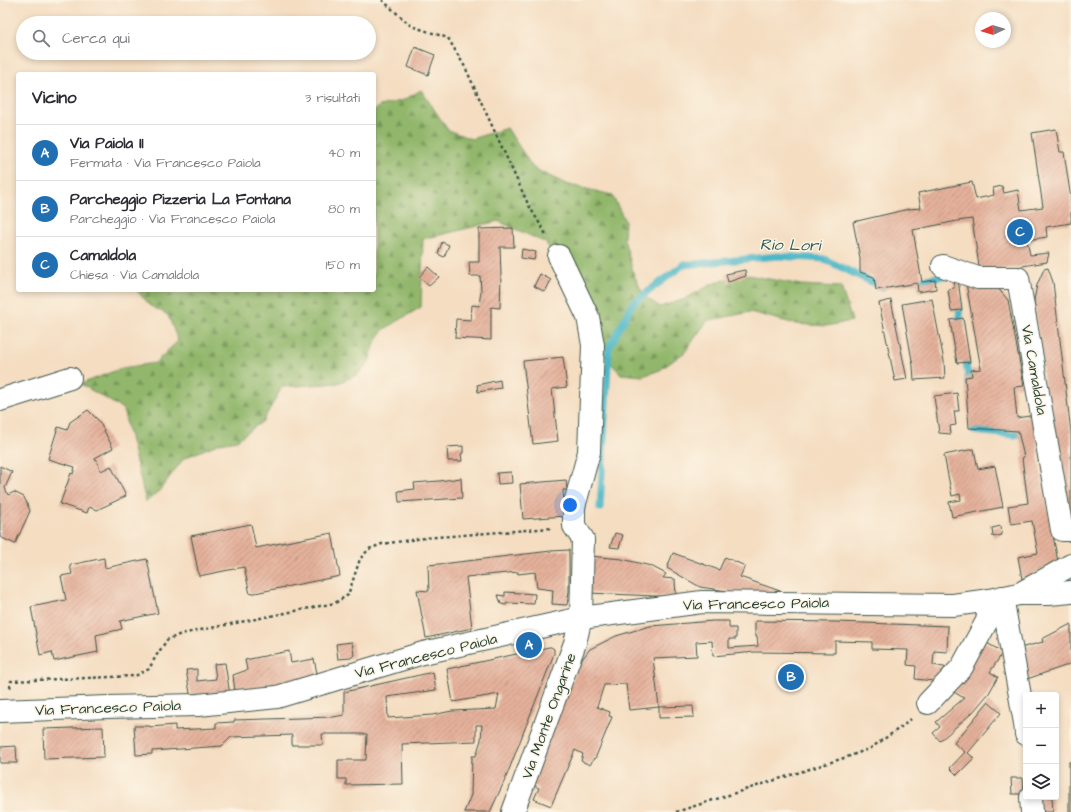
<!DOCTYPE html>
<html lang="it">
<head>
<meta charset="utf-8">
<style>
  :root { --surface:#fff; --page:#f2f2f3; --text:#2b2b33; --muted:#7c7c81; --line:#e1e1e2; --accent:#1f6fb2 }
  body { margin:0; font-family:"Architects Daughter",sans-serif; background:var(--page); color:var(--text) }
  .controls { position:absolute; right:12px; bottom:12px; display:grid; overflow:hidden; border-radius:4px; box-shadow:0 2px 6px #0003 }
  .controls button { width:36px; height:36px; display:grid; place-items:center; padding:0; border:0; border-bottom:1px solid var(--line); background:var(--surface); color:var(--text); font:20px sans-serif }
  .compass { position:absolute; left:975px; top:12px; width:36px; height:36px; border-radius:50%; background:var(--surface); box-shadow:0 2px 6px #0003; rotate:266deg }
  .you { position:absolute; left:570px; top:505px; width:14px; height:14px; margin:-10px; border:3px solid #fff; border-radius:50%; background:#1a73e8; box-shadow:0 0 0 6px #1a73e833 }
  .badge { display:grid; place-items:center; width:26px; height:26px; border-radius:50%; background:var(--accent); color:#fff; font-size:13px; font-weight:700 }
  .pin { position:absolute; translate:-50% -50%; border:2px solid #fff; box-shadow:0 1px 4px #0006 }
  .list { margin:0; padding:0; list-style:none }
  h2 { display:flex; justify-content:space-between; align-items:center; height:52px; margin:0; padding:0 16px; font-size:17px }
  h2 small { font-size:13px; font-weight:400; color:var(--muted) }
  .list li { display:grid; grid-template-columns:26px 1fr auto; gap:12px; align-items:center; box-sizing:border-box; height:56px; padding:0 16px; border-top:1px solid var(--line) }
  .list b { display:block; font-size:15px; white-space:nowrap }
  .list p { margin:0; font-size:13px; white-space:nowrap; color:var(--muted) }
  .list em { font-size:13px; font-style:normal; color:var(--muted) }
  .icon { flex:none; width:22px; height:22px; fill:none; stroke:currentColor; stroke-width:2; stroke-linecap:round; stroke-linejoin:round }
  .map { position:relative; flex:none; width:1071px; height:812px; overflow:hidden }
  .search { position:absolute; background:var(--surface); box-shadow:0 2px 6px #0003; left:16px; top:16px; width:360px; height:44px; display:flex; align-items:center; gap:10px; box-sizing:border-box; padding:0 14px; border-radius:22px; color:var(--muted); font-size:15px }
  .panel { position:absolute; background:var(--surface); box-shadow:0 2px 6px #0003; left:16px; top:72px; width:360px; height:220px; border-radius:4px }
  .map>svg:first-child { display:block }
  .forest { fill:url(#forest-firs); stroke:#587a50 }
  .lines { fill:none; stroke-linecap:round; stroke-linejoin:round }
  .stream { stroke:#4bb7c7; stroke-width:7 }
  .building { fill:url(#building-hatch) }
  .minor-casing { stroke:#3f5549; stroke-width:24 }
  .tertiary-casing { stroke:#3f5549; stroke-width:24 }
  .path { stroke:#3f5549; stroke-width:2.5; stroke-dasharray:3 3; stroke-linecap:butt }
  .minor { stroke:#fff; stroke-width:22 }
  .tertiary { stroke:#fff; stroke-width:22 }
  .labels { text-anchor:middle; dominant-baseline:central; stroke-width:3; stroke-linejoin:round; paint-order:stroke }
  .street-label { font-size:15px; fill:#1f3d34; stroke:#fcf5e5 }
  .water-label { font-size:16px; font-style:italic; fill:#2a5c59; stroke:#fcf5e5 }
</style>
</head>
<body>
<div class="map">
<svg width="1071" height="812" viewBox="0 0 1071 812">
  <defs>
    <pattern id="forest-firs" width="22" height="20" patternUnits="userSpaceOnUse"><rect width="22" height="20" fill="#92b76c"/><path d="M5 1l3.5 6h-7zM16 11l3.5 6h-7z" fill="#77965a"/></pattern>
    <pattern id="building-hatch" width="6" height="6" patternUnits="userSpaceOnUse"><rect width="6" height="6" fill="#e5b19b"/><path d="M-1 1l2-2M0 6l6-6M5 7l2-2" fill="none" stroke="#b9917f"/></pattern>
  </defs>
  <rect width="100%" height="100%" fill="#fcf5e5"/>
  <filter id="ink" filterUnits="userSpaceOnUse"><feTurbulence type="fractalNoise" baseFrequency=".025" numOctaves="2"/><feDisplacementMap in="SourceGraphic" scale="8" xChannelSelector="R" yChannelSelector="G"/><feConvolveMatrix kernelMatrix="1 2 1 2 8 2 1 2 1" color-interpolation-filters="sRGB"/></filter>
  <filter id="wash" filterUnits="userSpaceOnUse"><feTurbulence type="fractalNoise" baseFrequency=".012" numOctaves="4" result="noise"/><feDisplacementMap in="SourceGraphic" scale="16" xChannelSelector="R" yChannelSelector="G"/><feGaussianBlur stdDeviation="0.9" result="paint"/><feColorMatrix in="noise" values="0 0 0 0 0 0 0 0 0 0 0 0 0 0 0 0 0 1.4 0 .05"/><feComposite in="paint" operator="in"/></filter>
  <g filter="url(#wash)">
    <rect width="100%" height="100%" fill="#f4ddc1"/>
    <path class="forest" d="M421,90L448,130L471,139L507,128L533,168L566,184L612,195L625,221L624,239L634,275L644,296L660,307L685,299L712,284L743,274L801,285L841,287L852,321L826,326L796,324L750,312L707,321L685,352L660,370L643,376L621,374L597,348L598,326L546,243L498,221L423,239L421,307L383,330L375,343L369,362L357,375L338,383L282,387L263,421L237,440L220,443L184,458L159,491L146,502L123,409L81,384L122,368L155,363L178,341L168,315L151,306L138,292L137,290H374V110L380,106L404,100Z"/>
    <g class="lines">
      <g class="stream">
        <path d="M914,281L949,275"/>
        <path d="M958,301L961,327"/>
        <path d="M965,353L969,386"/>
        <path d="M973,420L974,431L1014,435L1026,432"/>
        <path d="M600,508L609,348L633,303L683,265L778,256L824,259L882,287L884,286"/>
      </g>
    </g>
    <g id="blocks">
      <g class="building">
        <path d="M415,47L435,55L428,75L408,67Z"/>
        <path d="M1056,129L1060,152H1064L1071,199V223L1046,227L1047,237L1027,240L1030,255L1049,253L1047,262L980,273L972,219L957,221L913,230L922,282L935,280L936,289L918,292L917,283L876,290L874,277L860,272V258L853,222L909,209L921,208L918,193L972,182L976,199L994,195L993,188L1002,186L1004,193L1018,190L1021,210L1043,207L1032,133Z"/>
        <path d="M513,228L514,247H500L501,276L500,308L491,307V340L455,338L456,319L471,320L472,305L479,306L481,290L480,276H470L469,262H479V229Z"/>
        <path d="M442,242L449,245L444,257L438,254Z"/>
        <path d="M522,249L536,252L534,260L521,258Z"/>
        <path d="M428,267L439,277L429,286L419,277Z"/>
        <path d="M1048,268L1053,282L1071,432V523L1049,423L1034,300L1037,285L1044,269Z"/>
        <path d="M745,270L746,276L728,282L726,274Z"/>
        <path d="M540,274L551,280L545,292L534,286Z"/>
        <path d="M958,279L962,310L951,311L948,289L954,288L953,280Z"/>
        <path d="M966,283L995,285L1008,300L1024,386L1014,387L1017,418L1035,415L1038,455L1058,562L1041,569L1032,576L1022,579L1018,557L1038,553L1032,521L1011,524L1008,506L1028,503L1022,458L1024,457L1018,431L969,428L965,377L972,376L971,370L981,369Z"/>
        <path d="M932,299L944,361L945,378L914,380L913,366L902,304Z"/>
        <path d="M891,300L907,379L895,381L879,303Z"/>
        <path d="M963,318L970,362L957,363L950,320Z"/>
        <path d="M563,357L567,387L552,389L558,441L533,444L523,361Z"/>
        <path d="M500,380L501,388L478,392L477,385Z"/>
        <path d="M957,393L959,411H954L956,425L950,426L951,434L939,433L934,396Z"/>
        <path d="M88,410L99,421L113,448L95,458L101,471L111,466L126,496L97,510L89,507L87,513L60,504L71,473L73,474L75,467L48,459L58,427L67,430L70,422Z"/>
        <path d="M463,446V453L461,454L462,461H448L447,447Z"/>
        <path d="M974,449L978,469L995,466L1003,507L952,517L949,502L961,500L960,494L952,496L944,455Z"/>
        <path d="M0,466L12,472L5,488L8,495L14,492L24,497L30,511L15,544L0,537Z"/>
        <path d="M511,472L512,483L498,484L497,473Z"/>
        <path d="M461,478L462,498L399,502L398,491L415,489L414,483L439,481Z"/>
        <path d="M566,480L567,490H563L565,516L523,519L520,484Z"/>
        <path d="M251,524L256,548L332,533L340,576L250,594L244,567L199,576L191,536Z"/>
        <path d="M1001,526L1002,535L993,537L992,528Z"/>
        <path d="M615,533L623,535L619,548L610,547Z"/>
        <path d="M569,550V591L567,605L552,604L553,590L537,588L535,572L518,574V572L466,577L472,628L426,638L417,590L429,591L428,565L450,563L551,551Z"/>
        <path d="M673,553L719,570L725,557L745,566L740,577L780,591L777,595L734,592L700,587L667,568Z"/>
        <path d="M589,556L622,559L651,566L666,574L663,578L675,579L676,597L589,593Z"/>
        <path d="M104,558L105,568L147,559L158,613L120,621L122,629L96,635L98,652L54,661L52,652L40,655L31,607L66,600L61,576L72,574L70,565Z"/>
        <path d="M505,592L535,594L534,604L507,603L506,605L501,604L498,595L505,596Z"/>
        <path d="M713,621H729V628H736V639H729V648L758,646L757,636H755V621L836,622L948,626L947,652L934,651L933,665L954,669L943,682L915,679L916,666L907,665L908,650L872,649V642L835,641V653L755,652L713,656L712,641L696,642L697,656L653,658L659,707L629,710L626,684L604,685L597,707L610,712L609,716L612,717L595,759L594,758L590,765L581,761L583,754L575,750L551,806L534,799L539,788L528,783L580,662L590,649L616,636L650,626Z"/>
        <path d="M1071,624V663L1065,666L1024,680L1016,649L1043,642L1042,639Z"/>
        <path d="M983,641L1003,652L990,672L998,677L989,693L973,712L940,741L933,733L940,727L936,722L964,698L952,691Z"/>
        <path d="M352,642L354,655L351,658L338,659L336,644Z"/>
        <path d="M549,647H551L554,649V654L505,780L490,812H464L471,795L472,756H476L481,740L482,725H476V741L402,744L403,784L346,785V779H338V760H366L367,734H322L323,745H292V735L231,737L222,746L152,751V754L136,755L134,726H150V727L175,725V730L216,728V723L234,722V720L333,717L344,715V692L433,672L436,690L387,697L388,718L432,715L452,711L496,709L499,694L453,702L447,669Z"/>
        <path d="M289,651L291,663L314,659L318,678L248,691L235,692L233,675L247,670L245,660Z"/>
        <path d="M225,663L230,695L191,699L186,670L197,669V681L216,679L214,664Z"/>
        <path d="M988,702L1001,713L968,753L974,758L957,775L950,768L965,752L954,743Z"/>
        <path d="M693,706L694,717L659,718V707Z"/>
        <path d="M103,727L104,757L44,759L43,729Z"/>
        <path d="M16,746L17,763H0V747Z"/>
        <rect x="1069" y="762" width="2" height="50"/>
        <path d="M1011,778H1023L1024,794H1012Z"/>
        <path d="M1038,797H1052L1053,812H1039Z"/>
      </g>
    </g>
  </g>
  <g filter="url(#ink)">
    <use href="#blocks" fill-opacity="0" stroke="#3f5549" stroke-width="1"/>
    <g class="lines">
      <defs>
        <g id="minor">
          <path d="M943,266L978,278H1018L1062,530H1071"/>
          <path d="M0,400L70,378"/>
          <path d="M1019,594H1049L1071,592"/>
          <path d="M1002,597L1025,723L1026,734"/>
          <path d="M928,703L962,667L987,621L990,600"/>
          <path d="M1031,797L1032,812"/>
          <path d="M513,812L575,643L581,618L583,539L574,526V507L589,452L593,345L588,317L559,256"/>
        </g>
        <path id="tertiary" d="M0,711L108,707L198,705L277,697L423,653L581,618L612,614L702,602L953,605L990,600L1019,594L1071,565"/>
      </defs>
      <use href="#minor" class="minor-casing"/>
      <use href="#tertiary" class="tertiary-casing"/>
      <g class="path">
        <path d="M382,0L411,26L448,38L465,67L528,204L547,236"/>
        <path d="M10,688L11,681L135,676L149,669L156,656L167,640L181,634L335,603L348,595L360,559L369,549L382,544L425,538L552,528"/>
        <path d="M676,812L850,756L871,748L904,725L911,719"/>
      </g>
      <use href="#minor" class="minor"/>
      <use href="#tertiary" class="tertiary"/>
    </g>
  </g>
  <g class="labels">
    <g class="street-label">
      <text transform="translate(1034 370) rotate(80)">Via Camaldola</text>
      <text transform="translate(756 604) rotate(-1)">Via Francesco Paiola</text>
      <text transform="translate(426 656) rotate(-14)">Via Francesco Paiola</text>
      <text transform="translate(108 708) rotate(-2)">Via Francesco Paiola</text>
      <text transform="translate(549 716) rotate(-70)">Via Monte Ongarine</text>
    </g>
    <g class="water-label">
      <text transform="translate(790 245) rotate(1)">Rio Lori</text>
    </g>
  </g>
</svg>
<div class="controls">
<button>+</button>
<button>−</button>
<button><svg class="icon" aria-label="layers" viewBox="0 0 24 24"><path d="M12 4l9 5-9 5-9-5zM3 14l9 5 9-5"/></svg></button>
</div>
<svg class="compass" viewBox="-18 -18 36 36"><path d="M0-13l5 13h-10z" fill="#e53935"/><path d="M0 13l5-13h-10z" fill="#7c7c81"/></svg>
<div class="you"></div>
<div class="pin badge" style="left:529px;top:645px">A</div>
<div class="pin badge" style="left:791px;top:677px">B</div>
<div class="pin badge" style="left:1020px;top:232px">C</div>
<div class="search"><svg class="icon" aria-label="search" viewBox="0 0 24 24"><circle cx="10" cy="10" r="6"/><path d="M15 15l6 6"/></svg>Cerca qui</div>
<section class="panel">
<h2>Vicino<small>3 risultati</small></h2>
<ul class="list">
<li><span class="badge">A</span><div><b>Via Paiola II</b><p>Fermata · Via Francesco Paiola</p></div><em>40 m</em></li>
<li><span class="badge">B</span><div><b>Parcheggio Pizzeria La Fontana</b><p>Parcheggio · Via Francesco Paiola</p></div><em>80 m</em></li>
<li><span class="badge">C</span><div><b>Camaldola</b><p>Chiesa · Via Camaldola</p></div><em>150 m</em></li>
</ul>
</section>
</div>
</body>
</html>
